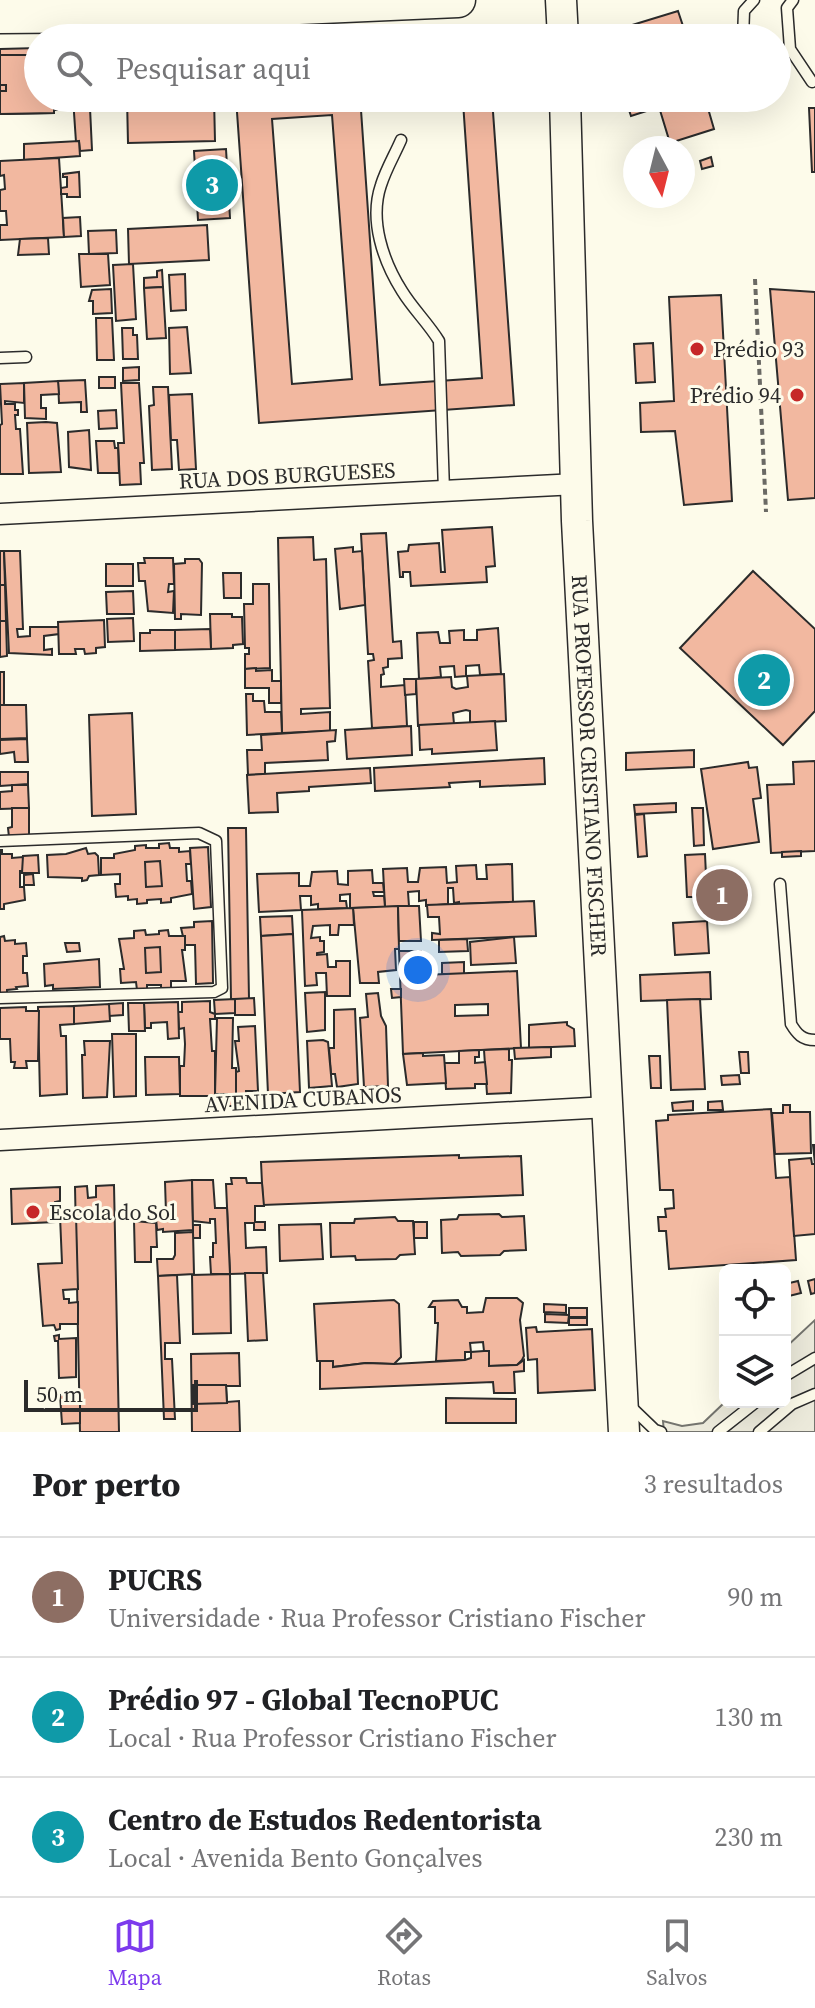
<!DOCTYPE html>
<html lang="pt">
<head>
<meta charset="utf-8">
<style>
  :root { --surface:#fff; --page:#f6f6f6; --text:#202124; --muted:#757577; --line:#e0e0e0; --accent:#7c3aed }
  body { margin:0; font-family:"Source Serif 4",serif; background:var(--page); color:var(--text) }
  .controls { position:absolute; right:24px; bottom:24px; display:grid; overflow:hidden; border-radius:12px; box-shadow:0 8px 32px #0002 }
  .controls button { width:72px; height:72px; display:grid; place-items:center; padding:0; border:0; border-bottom:2px solid var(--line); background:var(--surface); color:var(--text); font:40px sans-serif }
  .compass { position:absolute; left:623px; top:136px; width:72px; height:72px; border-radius:50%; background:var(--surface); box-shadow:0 8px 32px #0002; rotate:173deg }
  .scale { position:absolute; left:24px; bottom:20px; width:174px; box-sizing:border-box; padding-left:8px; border:4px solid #2b2b2b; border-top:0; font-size:22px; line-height:28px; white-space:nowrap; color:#2b2b2b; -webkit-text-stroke:6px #fdfbea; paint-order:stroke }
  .you { position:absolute; left:418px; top:970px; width:28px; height:28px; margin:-20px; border:6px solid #fff; border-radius:50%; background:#1a73e8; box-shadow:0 0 0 12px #1a73e833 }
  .badge { display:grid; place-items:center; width:52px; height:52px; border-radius:50%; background:var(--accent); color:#fff; font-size:26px; font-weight:700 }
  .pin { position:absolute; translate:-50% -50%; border:4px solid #fff; box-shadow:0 2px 8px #0006 }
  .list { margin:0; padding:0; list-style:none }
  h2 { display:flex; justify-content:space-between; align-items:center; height:104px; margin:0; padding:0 32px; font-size:34px }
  h2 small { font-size:26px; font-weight:400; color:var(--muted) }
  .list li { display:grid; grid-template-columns:52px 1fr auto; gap:24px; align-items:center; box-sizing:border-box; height:120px; padding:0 32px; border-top:2px solid var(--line) }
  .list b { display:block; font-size:30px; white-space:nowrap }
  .list p { margin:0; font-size:26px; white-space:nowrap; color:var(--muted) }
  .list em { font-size:26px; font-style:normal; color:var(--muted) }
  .icon { flex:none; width:44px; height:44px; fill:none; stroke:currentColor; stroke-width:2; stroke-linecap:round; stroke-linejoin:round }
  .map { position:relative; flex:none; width:815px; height:1432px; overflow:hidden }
  .search { position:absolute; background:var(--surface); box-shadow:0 8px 32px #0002; left:24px; right:24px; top:24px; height:88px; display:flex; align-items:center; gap:20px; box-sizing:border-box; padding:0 28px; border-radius:44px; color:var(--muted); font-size:30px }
  .sheet { height:464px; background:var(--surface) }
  nav { display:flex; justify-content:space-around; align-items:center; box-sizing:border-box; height:112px; border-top:2px solid var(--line); background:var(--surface); font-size:22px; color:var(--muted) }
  nav a { display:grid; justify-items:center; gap:4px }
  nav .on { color:var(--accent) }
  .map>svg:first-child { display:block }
  .parking { fill:#eceadb; stroke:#74746e; stroke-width:2 }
  .building { fill:#f2b8a0; stroke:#2b2b2b; stroke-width:2; fill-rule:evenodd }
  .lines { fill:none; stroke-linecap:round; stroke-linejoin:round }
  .service-casing { stroke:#2b2b2b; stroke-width:13 }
  .minor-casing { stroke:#2b2b2b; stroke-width:23 }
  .secondary-casing { stroke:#2b2b2b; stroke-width:33 }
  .primary-casing { stroke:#2b2b2b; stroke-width:37 }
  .path { stroke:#6a6964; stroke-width:4; stroke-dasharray:6 4; stroke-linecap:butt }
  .service { stroke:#fdfbea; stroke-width:10 }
  .minor { stroke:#fdfbea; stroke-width:20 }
  .secondary { stroke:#fdfbea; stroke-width:30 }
  .primary { stroke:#fdfbea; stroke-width:34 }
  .poi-dot { fill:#c62828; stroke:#fdfbea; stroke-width:3 }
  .labels { text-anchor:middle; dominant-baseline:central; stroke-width:6; stroke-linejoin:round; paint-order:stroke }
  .poi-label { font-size:22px; fill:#2b2b2b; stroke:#fdfbea; text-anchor:start }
  .street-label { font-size:22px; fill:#2b2b2b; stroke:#fdfbea }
</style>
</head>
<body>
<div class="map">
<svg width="815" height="1432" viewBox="0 0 815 1432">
  <rect width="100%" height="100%" fill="#fdfbea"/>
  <path class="parking" d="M815,1320V1432H664L663,1421L682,1426L703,1423L725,1402H785V1348Z"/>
  <g class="building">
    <path d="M678,11L687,38H607L606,33Z"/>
    <path d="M38,48V98H73L74,110H54V113L0,114V49Z"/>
    <path d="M0,55H38V98H54V113L0,114V91H6V85H0Z"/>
    <path d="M73,98H111L112,107L90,108L92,150L80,151L79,141L76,142Z"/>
    <path d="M127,98H214L215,141L128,143Z"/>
    <path d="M236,98H492L514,405L259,423ZM463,102L482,378L380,385L361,110ZM332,115L352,379L292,384L272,119Z"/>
    <path d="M625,98H705L714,129L670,143L659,107L631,116Z"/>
    <path d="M809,108H815V172H812Z"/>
    <path d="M79,141L80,156L24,160V144Z"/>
    <path d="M226,149L230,218L198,220L194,151Z"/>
    <path d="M711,157L713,166L702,169L700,161Z"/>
    <path d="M59,158L64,237L0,240V225H7L6,211H0V190L5,189L4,175L0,176V161Z"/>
    <path d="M79,172L80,197H67V194H61V188L67,187V177H63V174Z"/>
    <path d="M80,217L81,236L64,237L63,218Z"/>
    <path d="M207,225L209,260L129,264L128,229Z"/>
    <path d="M116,230L117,253L89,254L88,231Z"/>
    <path d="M48,238L49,254L18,255L20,239Z"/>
    <path d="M79,254H108L110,285L81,287Z"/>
    <path d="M133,264L136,319L116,321L113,265Z"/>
    <path d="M162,270L163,287L144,288V278L157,277V271Z"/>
    <path d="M185,274L186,310L171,311L169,275Z"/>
    <path d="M163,287L166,338L147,339L144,288Z"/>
    <path d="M111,289L112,313L93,314V301H89L92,290Z"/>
    <path d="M770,289L815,292V498L788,500Z"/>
    <path d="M721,295L732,501L684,505L675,431L641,432L640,403L674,401L669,297Z"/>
    <path d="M96,318H112L114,360H97Z"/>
    <path d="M187,327L191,373L170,374L169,328Z"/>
    <path d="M122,328H133V335H137L138,359H123Z"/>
    <path d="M653,343L655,382L636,383L634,344Z"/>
    <path d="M139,367V380L123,381V368Z"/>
    <rect x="99" y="377" width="16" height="11"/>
    <path d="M85,380L87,412H81V402L59,403L58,381Z"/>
    <path d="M58,381L59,394L41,395V408H46V419L25,418L24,383Z"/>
    <path d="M24,383V403L5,401V404H15V410H18V415H15L16,429H20L23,474H0V425L2,424L0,384Z"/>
    <path d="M121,383H139L144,463H140L141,484L120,485L118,443H124Z"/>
    <path d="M153,387H168L172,469L152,470L149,406L154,405Z"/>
    <path d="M192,394L196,469L179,470L177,440H171L169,395Z"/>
    <path d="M116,410L117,428L99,429L98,411Z"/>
    <path d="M46,422L57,423L61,472L29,473L27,423Z"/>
    <path d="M89,430L91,470L69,467L68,432Z"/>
    <path d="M96,441H114L115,448H118L119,473H98Z"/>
    <path d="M492,527L495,566L486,567L487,582L411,586L410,572H403V577H400L398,552L408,551L409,545L439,543L441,572H445L442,530Z"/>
    <path d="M386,533L393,642L401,641L402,658L388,659V667L383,668L384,674L381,675V687L405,685L407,726L372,728L368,661L374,660L373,654H368L361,534Z"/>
    <path d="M313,537L314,560L326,559L330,708L301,709V714L330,712V731L282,733L278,538Z"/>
    <path d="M353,547V552L362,551L365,605L340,609L335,549Z"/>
    <path d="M0,551H4L5,585H0Z"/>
    <path d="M4,551H20L23,629H17L18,637L30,636V627H59V634L44,636V650L52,649V655L9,653Z"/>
    <path d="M144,558H173L174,584H169L168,592L174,591L173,613L148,611L145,581H139L138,563H145Z"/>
    <path d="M185,559H199L202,563L201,615L181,614V619H175L174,564L185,563Z"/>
    <rect x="106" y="564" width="27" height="22"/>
    <path d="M753,571L815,629V711L783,745L680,648Z"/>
    <path d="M223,573H241V598H224Z"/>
    <path d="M253,584H269L270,668L245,669V654H249V648H245L244,604H253Z"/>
    <path d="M0,585H5L6,621H0Z"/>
    <path d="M133,591L134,614H107L106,592Z"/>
    <path d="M210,614H232V617H242L243,644L233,645V648L211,649Z"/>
    <path d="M133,618L134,641L108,642L107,619Z"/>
    <path d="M104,620L105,647L96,648V653L85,654L84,649H75L76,654H59L58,622Z"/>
    <path d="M0,621H6L7,656L0,657Z"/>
    <path d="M498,628L501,674L480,675L479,665L466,666V676L455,677L454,666L440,667L441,677L419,679L417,633L438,632L440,643H450L449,631L464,630V640H477V630Z"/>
    <path d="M210,629L211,649L175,650V630Z"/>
    <path d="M150,630H175V650L140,651V633H150Z"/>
    <path d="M256,668V671L272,670V681H281V703H269V688H245V669Z"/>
    <rect x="0" y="672" width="4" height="33"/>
    <path d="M504,674L506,721L470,723V711L466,710L453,713L454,724L418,726L416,679L451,677L452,687L456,689L468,687L467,676Z"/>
    <path d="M404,679H416V694L405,695Z"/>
    <path d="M246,694H253V701H264L265,712H281L282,733L247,735Z"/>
    <path d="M0,705H26L27,738L0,739Z"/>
    <path d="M132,713L136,814L92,816L89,715Z"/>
    <path d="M495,721L497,750L432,754V749L420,750L419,725Z"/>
    <path d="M411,726L412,755L347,759L345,730Z"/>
    <path d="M336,730L335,741L327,742L328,760L265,763V774L248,775L247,750H262L261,735Z"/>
    <path d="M27,739L28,762H15L14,752L0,754V740Z"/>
    <path d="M694,750V767L626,770V753Z"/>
    <path d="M544,758L545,784L480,787V781L449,783L450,787L375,791L374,768Z"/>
    <path d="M815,761V851L771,853L767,785L794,784L793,762Z"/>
    <path d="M748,762L749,768L757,767L761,798L753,799L759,842L713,849L701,769Z"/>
    <path d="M370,768L371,783L309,787V791L277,793L278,812L249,813L247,775Z"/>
    <path d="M0,772H28V784L0,786Z"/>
    <path d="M12,785H28L29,808L0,809V792L12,791Z"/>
    <path d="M676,803V812L635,814L634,805Z"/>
    <path d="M12,808H29V836L9,837L8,828L12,827Z"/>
    <path d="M692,808H703L704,845L694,846Z"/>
    <path d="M644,814L647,856L638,857L635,815Z"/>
    <path d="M228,828H246L249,999H231Z"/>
    <path d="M169,843L170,848H179V852L190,851L191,864H186L187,881H191L192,894L171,898V902L161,903V899L147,900V903L137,904V899L128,900V896L116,897L115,884H120V874L101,875V858H114V854L135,850V846L146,845V848H159V844Z"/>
    <path d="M208,847L211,907L194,909L190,848Z"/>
    <path d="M86,848L88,854L95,853L98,856L99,875L89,876L87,880L82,881V878L48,877L47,855L66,854Z"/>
    <path d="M0,850H2V854H12V858L23,857L24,871H20V887H24L25,900L4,904V909H0Z"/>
    <path d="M801,851V856L782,857V852Z"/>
    <path d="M705,854L707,897H687L685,855Z"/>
    <path d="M38,855L39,873H22L23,856Z"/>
    <path d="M160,861L162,886L146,887L145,862Z"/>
    <path d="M512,864L513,902L459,904V902L454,903L453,888H448V904L426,906V900L419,901V891L408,892L409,906L385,907L383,869L407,868L408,882H418L420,868L446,867L447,883L457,882L456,866L476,865L477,879H487L486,865Z"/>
    <path d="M372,870L373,883H383L384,892H373L374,896H384L385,907L350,908V894L340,895V901H346L347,908L318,909V904L311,905V896H300L301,910L259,912L257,874L299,873V886H310L312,872L337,871L338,884L348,885V871Z"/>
    <path d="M33,874L34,885H24V875Z"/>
    <path d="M534,901L536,936L432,940V933L440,934L439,917H428L427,905Z"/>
    <path d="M398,906L399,949H395L396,970L378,972L379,983H360L353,908Z"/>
    <path d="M398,906H419L421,941H399Z"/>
    <path d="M353,908L354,925H339L338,935H330V925L313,926L311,938L320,937V941H324V952L317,953V955L327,954L328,967H336V961H350V996H327L326,973H316L317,985L305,986L302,910Z"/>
    <path d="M292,916L293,934L261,936L260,917Z"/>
    <path d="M212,921L213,983L196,984L195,945H185L181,928L194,927V922Z"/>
    <path d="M707,921L709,953L675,955L673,923Z"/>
    <path d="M145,930L146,935L159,934V931L168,930L169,936H185V950H182L186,981H171V988L161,989V985H147V990H137L136,982L121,983L120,969H124L119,939L134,938V931Z"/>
    <path d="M293,934L300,1092L268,1094L261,936Z"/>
    <path d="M4,936L5,941L15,940V944L26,943L27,956H23V973H27L28,986L16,987L17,989L7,990V994L0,995V937Z"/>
    <path d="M514,937L516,963L471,965L470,942Z"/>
    <path d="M467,939L468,951L439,952V940Z"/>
    <path d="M65,943H79L80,951L67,952Z"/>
    <path d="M160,947L161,972L146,973L145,948Z"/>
    <path d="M399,951H421V975L400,976Z"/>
    <path d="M99,959L100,987L53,989V985L45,986L44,964Z"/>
    <path d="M464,962V974H442V963Z"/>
    <path d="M517,971L521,1048L403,1054L400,976ZM488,1004V1015L455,1016V1005Z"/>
    <path d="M710,972L711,999L641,1001L640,975Z"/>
    <path d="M391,989H401V997L392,998Z"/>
    <path d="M325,992V1030L307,1032L305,993Z"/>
    <path d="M378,993L381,1016L386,1026L388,1086L364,1087L360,1018L368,1017L366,994Z"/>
    <path d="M254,998L255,1015H235V999Z"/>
    <path d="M235,999V1013L215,1014L214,1000Z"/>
    <path d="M700,999L705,1089L671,1090L667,1000Z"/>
    <path d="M210,1001V1012L215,1014V1019H210L212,1051H215V1096H180V1066H184L185,1044L184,1028L179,1029L178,1012H182V1002Z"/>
    <path d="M178,1002L179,1038L168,1039L167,1022L151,1023V1028H145L144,1003Z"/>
    <path d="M123,1003V1015L109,1016V1004Z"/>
    <path d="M128,1003H144L145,1031H129Z"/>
    <path d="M109,1004L110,1021L74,1024V1006Z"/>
    <path d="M74,1006V1024L60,1025L61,1036H66L67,1094L40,1096L38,1007Z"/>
    <path d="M26,1007V1011H39L38,1061H26L27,1068H14L15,1062H11L10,1039H0V1008Z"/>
    <path d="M355,1009L358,1084L337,1087L335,1074H331L329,1048H334V1010Z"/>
    <path d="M217,1018H233L232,1068H236V1106H228L227,1094H215Z"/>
    <path d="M567,1022V1025L574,1029L575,1046L529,1048V1025Z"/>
    <path d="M255,1026L258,1091H246V1105L236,1106V1072L239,1071L235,1041H239L238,1027Z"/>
    <path d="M112,1034H136V1096L114,1097Z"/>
    <path d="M323,1040L328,1042L332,1086L309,1088L307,1041Z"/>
    <path d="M84,1041H110L107,1097L83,1098L82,1055H85Z"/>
    <path d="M551,1047V1057L515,1059L514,1048Z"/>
    <path d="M509,1049V1060H512L511,1093L487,1094L484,1050Z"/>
    <path d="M479,1050V1057H475V1063L485,1062L487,1084H475V1088L446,1089L444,1063H459V1051Z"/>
    <path d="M739,1052H748L749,1073H741Z"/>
    <path d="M423,1053V1056L444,1055L446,1083L407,1085L403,1054Z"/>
    <path d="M649,1056H660L661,1088H651Z"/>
    <path d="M145,1057H179L180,1094L146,1095Z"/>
    <path d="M739,1075L740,1084L722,1085L721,1076Z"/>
    <path d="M693,1101V1110L673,1111L672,1103Z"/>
    <path d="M722,1101L723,1110H708V1102Z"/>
    <path d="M783,1105H790V1112H810L811,1153L775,1154L772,1113H783Z"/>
    <path d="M771,1109L776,1178L790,1177L796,1260L669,1269L666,1231H659L658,1217H666L665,1209L674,1208L673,1190H660L656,1121L668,1120V1115Z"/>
    <path d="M813,1145H815V1234L794,1236L789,1160L811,1158L812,1164H815Z"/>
    <path d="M459,1155V1158L521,1156L523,1195L263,1205L261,1162Z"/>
    <path d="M231,1178H246L247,1183H262L264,1206H255V1222H265V1230H254V1223H245L246,1248L266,1247L267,1273L230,1274L226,1184H232Z"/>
    <path d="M192,1180L193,1230L163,1232V1229L157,1230L156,1217L166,1213L165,1182Z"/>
    <path d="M192,1180H213L215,1208H227L230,1274H211L210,1257H213V1243H216L215,1219H210V1223L193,1221Z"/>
    <path d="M114,1185L119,1432H80L75,1187L87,1186L88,1198L96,1197V1186Z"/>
    <path d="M60,1187V1201L55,1202V1222L12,1224L11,1189Z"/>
    <path d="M499,1214L502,1217L524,1216L526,1250L504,1251L500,1255L461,1256L458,1252L442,1253L441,1220L457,1219L459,1215Z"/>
    <path d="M76,1215L78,1289L63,1290L64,1299H69V1303L78,1302V1324H60V1329L56,1330L54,1325L43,1326L38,1264L62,1263L60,1216Z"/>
    <path d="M395,1217L398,1221H413L415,1254L400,1255L396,1259L356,1260L355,1256L331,1257L330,1223H354L355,1219Z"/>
    <path d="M134,1221L156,1223L157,1247H151V1262H135Z"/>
    <rect x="414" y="1222" width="13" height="16"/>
    <path d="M321,1224L323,1259L280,1261L279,1225Z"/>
    <rect x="193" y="1225" width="7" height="13"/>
    <path d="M193,1232L194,1274L158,1276L157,1259H173L175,1255V1233Z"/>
    <path d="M245,1273H263L267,1340L248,1341Z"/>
    <path d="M230,1274L231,1333L193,1334L192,1275Z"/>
    <path d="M177,1275L180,1343H165V1359H172L175,1419H164L158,1276Z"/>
    <path d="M815,1279V1293L811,1294L808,1281Z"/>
    <path d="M798,1281L801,1293L785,1297V1284Z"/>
    <path d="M486,1298H517L523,1303L520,1320L524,1356L522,1360L517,1365L489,1366V1351H484L483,1342L470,1343L471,1352H465V1360L436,1361L438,1323H435V1307H429L433,1301L458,1300L462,1307H467V1313L483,1312Z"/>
    <path d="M394,1300L399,1304L401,1357L394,1364L366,1363L333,1367V1361H317L314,1304Z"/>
    <path d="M544,1304L566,1305V1313L544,1312Z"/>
    <rect x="569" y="1308" width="18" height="9"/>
    <path d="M545,1314L569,1315L568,1323L545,1322Z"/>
    <rect x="569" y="1318" width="18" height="7"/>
    <path d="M536,1327L537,1332L592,1329L595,1390L538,1393L537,1359L528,1360L526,1328Z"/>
    <path d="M59,1335V1339L76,1338V1377L59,1378L58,1341H55L54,1336Z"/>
    <path d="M484,1351H489V1366L517,1365L524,1360V1371L514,1372L515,1393H494L493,1382L320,1389V1361H333V1367L366,1363L394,1364L465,1360L471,1358V1352Z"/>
    <path d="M239,1353L240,1386H226L227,1402L239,1401L240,1432H192L191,1354Z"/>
    <path d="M193,1385H226L227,1403L193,1404Z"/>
    <path d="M80,1394V1423L62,1424L60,1395Z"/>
    <path d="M446,1398L516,1399V1423H446Z"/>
  </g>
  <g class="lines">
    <defs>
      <g id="service">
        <path d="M793,0L787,8L790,49L812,82"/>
        <path d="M743,38L744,11L754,0"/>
        <path d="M401,140C395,154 386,169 381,185C369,220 383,261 402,291C413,309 428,323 439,341L444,491"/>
        <path d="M0,358L26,357"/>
        <path d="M0,841L199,833L216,841L222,988L214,992L0,998"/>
        <path d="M780,884L791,1024C797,1034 802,1040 815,1040"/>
        <path d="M785,1376L815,1358"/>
        <path d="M629,1405L655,1430L661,1432"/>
        <path d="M718,1432L756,1402"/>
        <path d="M759,1432L792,1404L815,1394"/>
      </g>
      <g id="minor">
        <path d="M0,514L577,484"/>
        <path d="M0,1140L608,1107"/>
      </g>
      <g id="secondary">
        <path d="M561,0L563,38"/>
        <path id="s1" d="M565,98L577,521L624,1432"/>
      </g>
      <path id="primary" d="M0,16L115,15L458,0"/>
    </defs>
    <use href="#service" class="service-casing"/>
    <use href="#minor" class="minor-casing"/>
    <use href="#secondary" class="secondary-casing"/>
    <use href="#primary" class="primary-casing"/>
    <path class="path" d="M755,279L766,512"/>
    <use href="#service" class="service"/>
    <use href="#minor" class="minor"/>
    <use href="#secondary" class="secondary"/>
    <use href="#primary" class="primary"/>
  </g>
  <g class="poi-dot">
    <circle cx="697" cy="349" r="8"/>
    <circle cx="797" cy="395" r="8"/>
    <circle cx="33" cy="1212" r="8"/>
  </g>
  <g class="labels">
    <g class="poi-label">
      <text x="713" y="349">Prédio 93</text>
      <text x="781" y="395" text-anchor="end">Prédio 94</text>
      <text x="49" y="1212">Escola do Sol</text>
    </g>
    <g class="street-label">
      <text transform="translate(287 475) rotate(-3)">RUA DOS BURGUESES</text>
      <text stroke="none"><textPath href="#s1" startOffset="668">RUA PROFESSOR CRISTIANO FISCHER</textPath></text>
      <text transform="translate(303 1099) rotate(-3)">AVENIDA CUBANOS</text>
    </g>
  </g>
</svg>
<div class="controls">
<button><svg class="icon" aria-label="locate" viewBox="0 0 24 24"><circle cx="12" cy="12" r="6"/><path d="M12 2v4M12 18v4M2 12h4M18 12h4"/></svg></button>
<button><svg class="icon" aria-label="layers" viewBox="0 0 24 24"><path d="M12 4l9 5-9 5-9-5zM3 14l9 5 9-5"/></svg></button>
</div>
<svg class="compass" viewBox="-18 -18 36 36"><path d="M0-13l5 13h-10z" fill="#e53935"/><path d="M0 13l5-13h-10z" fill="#757577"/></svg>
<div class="scale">50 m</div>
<div class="you"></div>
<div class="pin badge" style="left:722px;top:895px;background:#8d6e63">1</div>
<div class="pin badge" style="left:764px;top:680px;background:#0f9aa8">2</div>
<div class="pin badge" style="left:212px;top:185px;background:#0f9aa8">3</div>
<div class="search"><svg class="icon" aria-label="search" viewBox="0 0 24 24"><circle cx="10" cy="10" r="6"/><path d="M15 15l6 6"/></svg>Pesquisar aqui</div>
</div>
<section class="sheet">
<h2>Por perto<small>3 resultados</small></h2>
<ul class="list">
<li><span class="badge" style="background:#8d6e63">1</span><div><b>PUCRS</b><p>Universidade · Rua Professor Cristiano Fischer</p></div><em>90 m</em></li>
<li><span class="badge" style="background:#0f9aa8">2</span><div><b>Prédio 97 - Global TecnoPUC</b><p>Local · Rua Professor Cristiano Fischer</p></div><em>130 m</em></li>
<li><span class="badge" style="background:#0f9aa8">3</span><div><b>Centro de Estudos Redentorista</b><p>Local · Avenida Bento Gonçalves</p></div><em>230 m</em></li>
</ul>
</section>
<nav>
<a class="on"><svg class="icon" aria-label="map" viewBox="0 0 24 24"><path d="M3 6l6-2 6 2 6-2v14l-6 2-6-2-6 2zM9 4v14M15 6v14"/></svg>Mapa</a>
<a><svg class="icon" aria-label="directions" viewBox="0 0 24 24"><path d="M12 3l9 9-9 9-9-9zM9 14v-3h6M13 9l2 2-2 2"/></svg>Rotas</a>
<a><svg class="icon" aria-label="saved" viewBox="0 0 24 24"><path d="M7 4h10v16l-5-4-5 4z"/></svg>Salvos</a>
</nav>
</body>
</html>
